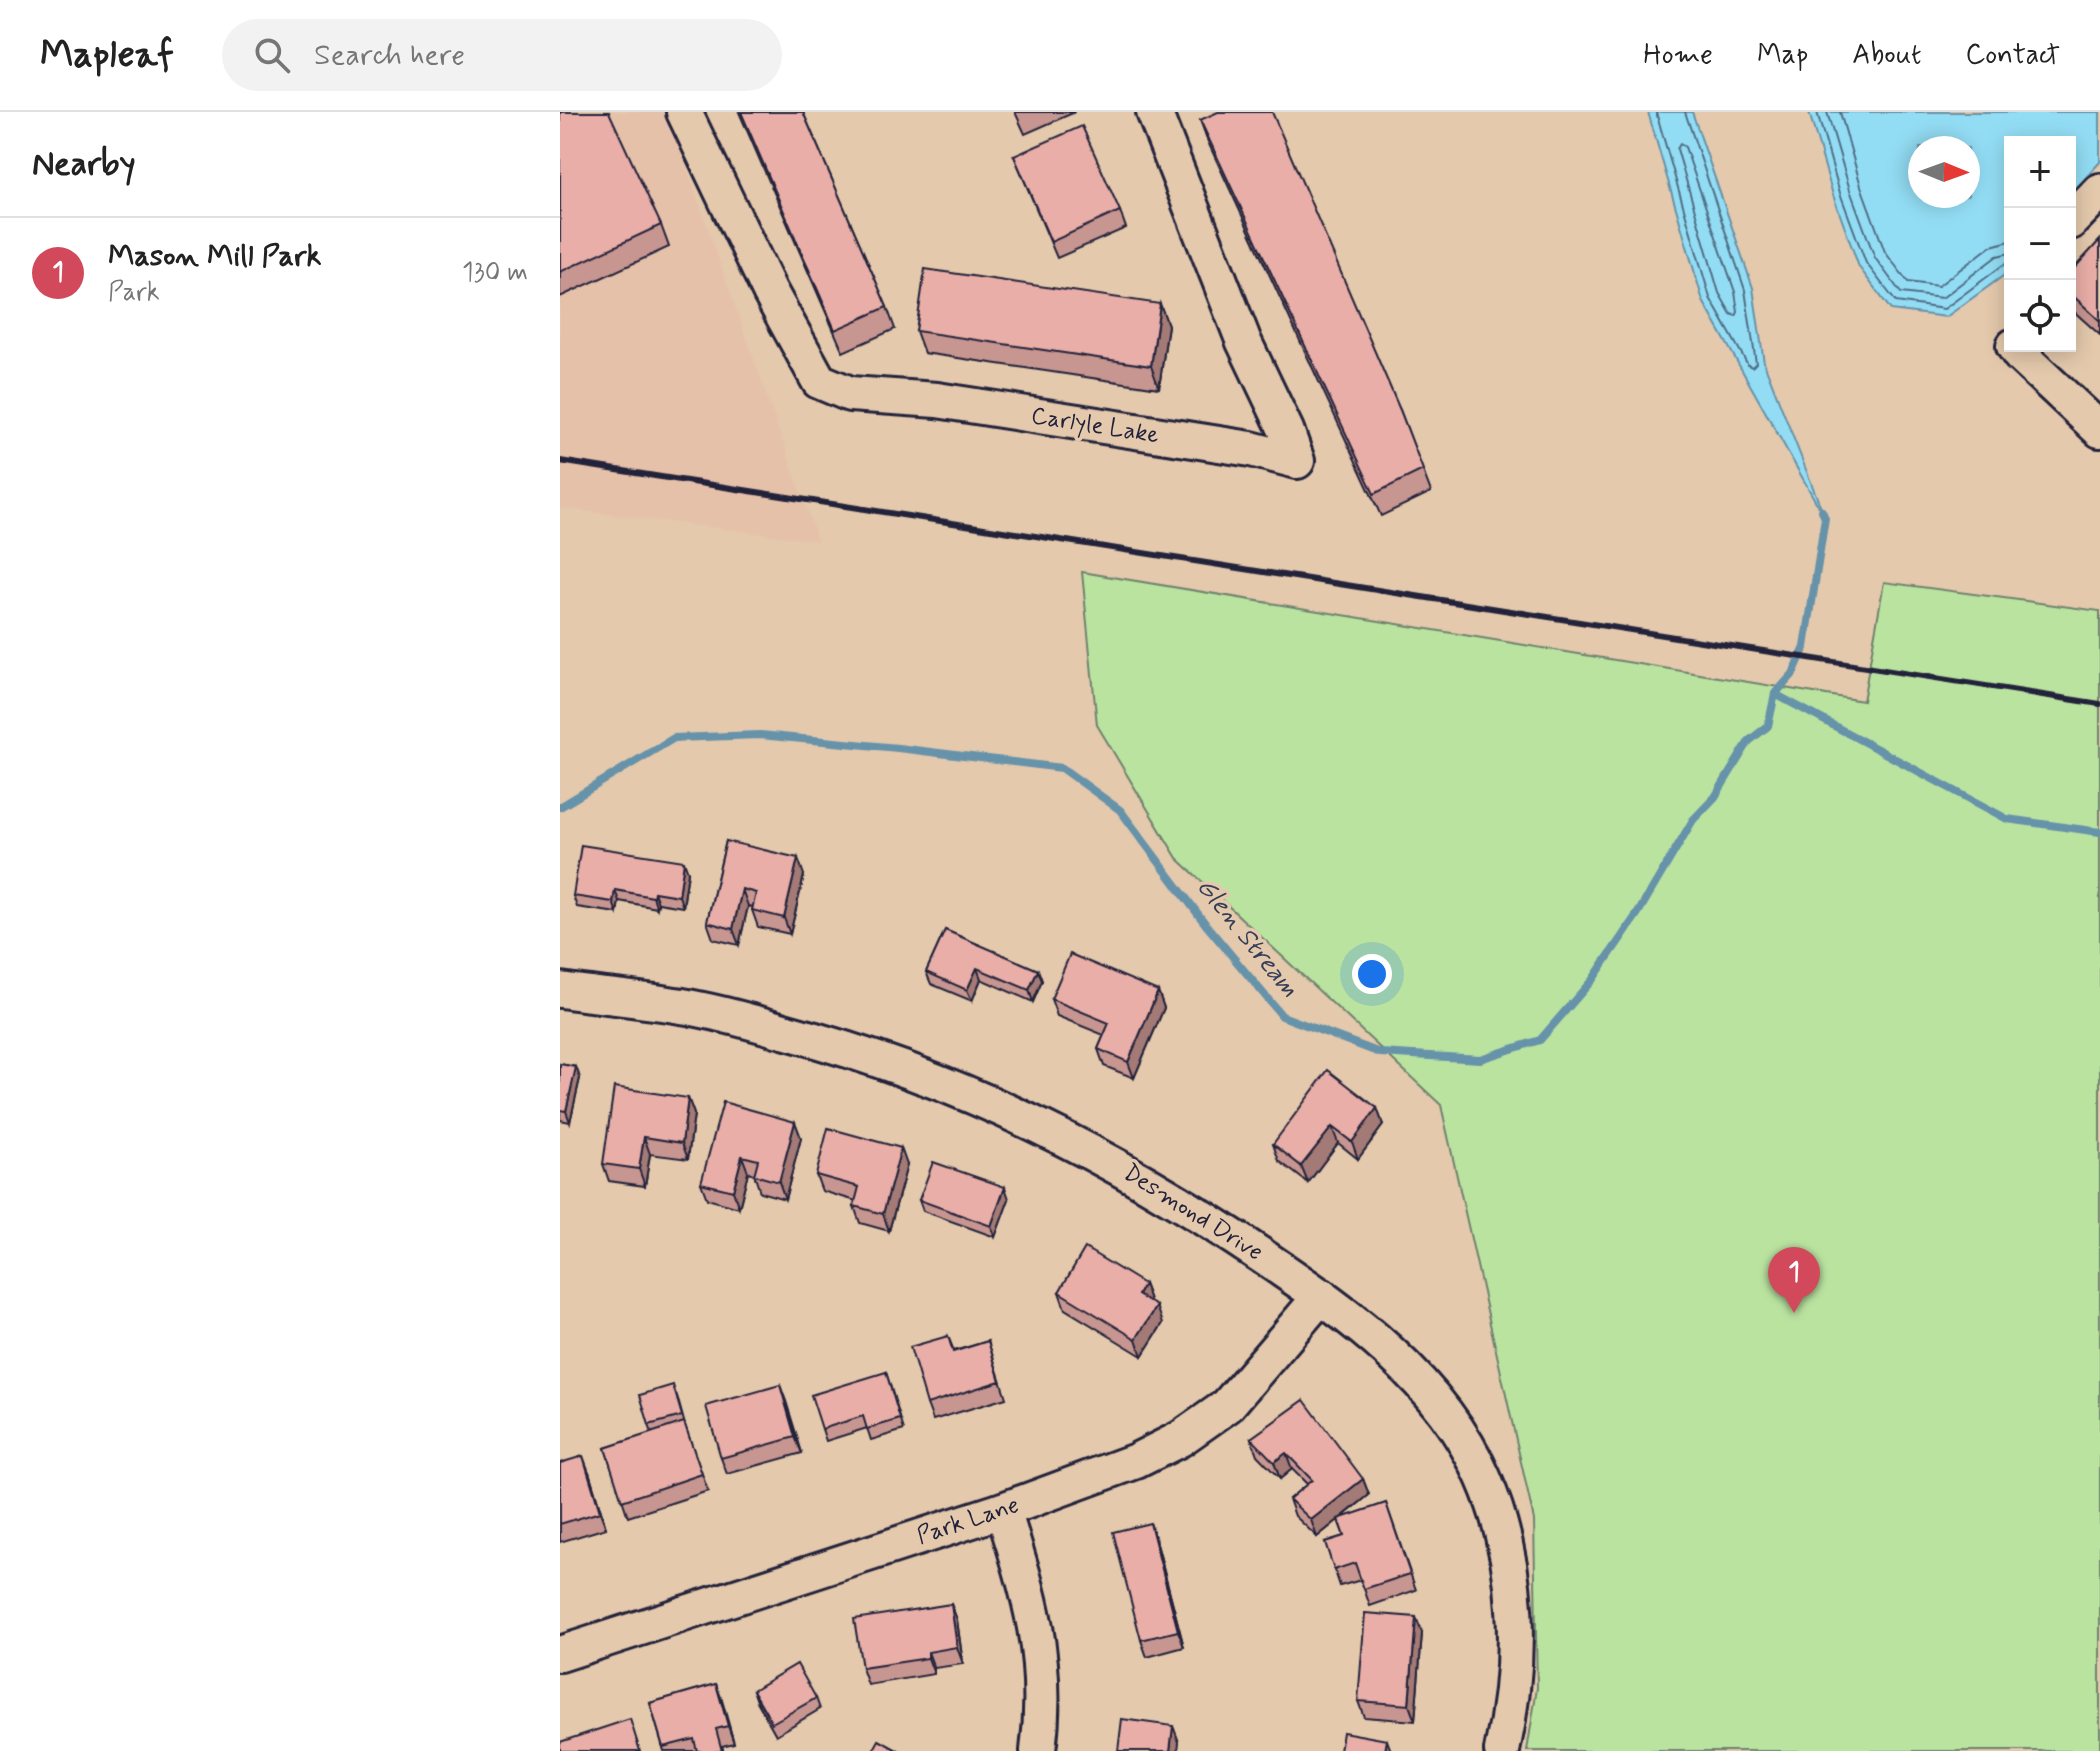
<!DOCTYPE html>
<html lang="en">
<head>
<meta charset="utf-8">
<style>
  :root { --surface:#fff; --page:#f2f2f2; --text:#222; --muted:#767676; --line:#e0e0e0; --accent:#d1495b }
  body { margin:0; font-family:Mynerve,sans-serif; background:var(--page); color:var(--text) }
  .controls { position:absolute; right:24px; top:24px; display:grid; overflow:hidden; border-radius:0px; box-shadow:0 4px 20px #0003 }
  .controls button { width:72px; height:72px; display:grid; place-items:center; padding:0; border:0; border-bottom:2px solid var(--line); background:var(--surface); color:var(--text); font:40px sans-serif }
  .compass { position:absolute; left:1348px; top:24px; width:72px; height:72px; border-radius:50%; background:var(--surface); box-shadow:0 4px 20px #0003; rotate:91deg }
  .you { position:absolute; left:812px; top:862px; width:28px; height:28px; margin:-20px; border:6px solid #fff; border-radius:50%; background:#1a73e8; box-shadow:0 0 0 12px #1a73e833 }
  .badge { display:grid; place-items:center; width:52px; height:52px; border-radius:50%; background:var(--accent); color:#fff; font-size:26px; font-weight:700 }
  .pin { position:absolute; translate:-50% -66px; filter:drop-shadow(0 2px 4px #0008) }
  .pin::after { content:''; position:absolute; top:42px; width:28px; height:24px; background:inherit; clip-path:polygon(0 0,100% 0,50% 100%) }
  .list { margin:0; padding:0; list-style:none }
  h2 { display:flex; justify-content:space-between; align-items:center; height:104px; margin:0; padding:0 32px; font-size:34px }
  h2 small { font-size:26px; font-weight:400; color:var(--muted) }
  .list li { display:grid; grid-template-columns:52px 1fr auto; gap:24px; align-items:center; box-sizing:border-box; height:112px; padding:0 32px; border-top:2px solid var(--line) }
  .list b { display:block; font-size:30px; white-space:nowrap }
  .list p { margin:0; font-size:26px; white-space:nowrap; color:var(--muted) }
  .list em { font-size:26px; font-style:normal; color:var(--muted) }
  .icon { flex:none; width:44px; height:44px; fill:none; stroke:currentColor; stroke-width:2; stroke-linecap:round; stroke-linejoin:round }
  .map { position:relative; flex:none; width:1540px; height:1639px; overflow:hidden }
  header { display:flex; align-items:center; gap:48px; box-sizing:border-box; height:112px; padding:0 40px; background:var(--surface); border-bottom:2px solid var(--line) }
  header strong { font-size:38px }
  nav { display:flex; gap:44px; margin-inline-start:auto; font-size:28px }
  .search { width:560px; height:72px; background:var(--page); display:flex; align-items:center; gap:20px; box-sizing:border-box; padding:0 28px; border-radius:44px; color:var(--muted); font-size:30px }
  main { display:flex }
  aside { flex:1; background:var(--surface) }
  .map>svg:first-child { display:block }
  .built { fill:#e6c1aa }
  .green { fill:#bae3a0; stroke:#6e826e; stroke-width:2 }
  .water { fill:#93ddf4; stroke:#6692aa; stroke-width:2; fill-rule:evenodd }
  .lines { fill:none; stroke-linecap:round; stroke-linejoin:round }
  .shore { stroke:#4f6d85; stroke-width:2 }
  .stream { stroke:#6692aa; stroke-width:8 }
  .street-casing { stroke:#22223b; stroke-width:40 }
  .street { stroke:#e4c9ac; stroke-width:34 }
  .rail { stroke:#22223b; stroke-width:6 }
  .wall { fill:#c89690; stroke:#22223b; stroke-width:2 }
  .shaded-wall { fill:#a37a75; stroke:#22223b; stroke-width:2 }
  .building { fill:#e9aea7; stroke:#22223b; stroke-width:2 }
  .labels { text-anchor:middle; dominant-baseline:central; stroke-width:7; stroke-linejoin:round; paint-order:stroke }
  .street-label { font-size:24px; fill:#22223b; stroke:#e4c9ac }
  .water-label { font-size:26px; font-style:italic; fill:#333e57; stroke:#e4c9ac }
</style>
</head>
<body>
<header>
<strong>Mapleaf</strong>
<div class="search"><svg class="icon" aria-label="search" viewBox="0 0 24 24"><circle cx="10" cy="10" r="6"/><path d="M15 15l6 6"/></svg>Search here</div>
<nav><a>Home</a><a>Map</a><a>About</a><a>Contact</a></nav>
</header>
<main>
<aside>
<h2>Nearby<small></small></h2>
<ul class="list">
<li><span class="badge">1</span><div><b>Mason Mill Park</b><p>Park</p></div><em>130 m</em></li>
</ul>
</aside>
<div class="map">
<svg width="1540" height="1639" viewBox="0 0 1540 1639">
  <rect width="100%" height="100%" fill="#e4c9ac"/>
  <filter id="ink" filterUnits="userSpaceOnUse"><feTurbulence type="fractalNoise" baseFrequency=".0125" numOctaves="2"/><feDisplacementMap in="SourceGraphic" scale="16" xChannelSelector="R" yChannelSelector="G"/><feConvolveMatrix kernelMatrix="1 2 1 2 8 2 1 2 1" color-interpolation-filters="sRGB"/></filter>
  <g filter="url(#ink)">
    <path class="built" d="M0,0H107L258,429L0,396Z"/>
    <path class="green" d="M522,460L1303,589L1324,470L1540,499V1639H967L977,1576L974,1408L881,993L617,746L537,613Z"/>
    <g class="water">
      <path d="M1088,0H1132L1193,176L1204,251L1265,406L1143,189Z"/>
      <path d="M1249,0H1540V50L1510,83V30H1450V155L1443,164L1386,205L1331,198L1299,155L1273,83ZM1360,36H1408V84H1360Z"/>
    </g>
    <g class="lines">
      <g class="shore">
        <path d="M1096,0L1150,186L1188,253L1192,255L1196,251L1185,178L1125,0"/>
        <path d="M1257,0L1280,81L1306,151L1336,190L1384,197L1443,153L1450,151"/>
        <path d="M1267,0L1290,78L1315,146L1341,181L1382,186L1437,144L1450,141"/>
        <path d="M1280,0L1301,74L1325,140L1348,170L1378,174L1431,134L1450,129"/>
        <path d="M1120,32L1125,35L1175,180L1178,200L1176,204L1171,202L1159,181L1117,37Z"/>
      </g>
      <g class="stream">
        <path d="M1215,582L1233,562L1245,535L1265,406L1262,399"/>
        <path d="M1215,582L1447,707L1540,720"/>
        <path d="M0,695L114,626L200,623L338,636L502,656L560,698L647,814L722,904L820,941L920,947L980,928L1033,867L1078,801L1133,708L1155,685L1189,629L1208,614L1215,582"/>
      </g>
      <defs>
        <g id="street">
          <path d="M124,0L210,180L259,269L290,282L377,288L691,337L737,349L726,318L684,230L594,0"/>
          <path d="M1510,110L1540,79"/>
          <path d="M1454,234L1460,243L1540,318"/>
          <path d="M0,878C43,884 86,888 128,895C162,901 195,911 227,920C404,968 554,1044 705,1146C791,1204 880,1267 923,1365C961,1451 962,1548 942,1639"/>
          <path d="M443,1398C470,1484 490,1547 478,1639"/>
          <path d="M0,1542L443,1398L576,1349L620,1327L667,1294L761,1184"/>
        </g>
      </defs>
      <use href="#street" class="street-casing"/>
      <use href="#street" class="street"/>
      <path class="rail" d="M0,349L1540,592"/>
    </g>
    <g class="wall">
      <path d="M0,0L101,113L109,135L0,185Z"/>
      <path d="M179,0H243L327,195L335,217L283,240Z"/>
      <path d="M455,0H515L465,22Z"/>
      <path d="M640,8L840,298L871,380L821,404L648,30Z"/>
      <path d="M454,44L560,99L566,116L497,146Z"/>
      <path d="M1540,128V223L1510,196V161Z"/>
      <path d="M600,192L608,213L599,276L364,241L356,219Z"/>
      <path d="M166,729L244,763L230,822L198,815L192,798L193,795L188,794L179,833L153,827L147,810Z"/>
      <path d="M128,760L123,795L98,791L97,796L59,789L57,801L17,795L13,784Z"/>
      <path d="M385,818L478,858L482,869L473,890L421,867L412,889L371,872L366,860Z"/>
      <path d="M598,879L604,896L574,966L544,954L538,937L544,923L497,904L491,887Z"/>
      <path d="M0,952L16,955L20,966L10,1010L0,1008Z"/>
      <path d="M128,986L134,1002L128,1047L90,1042L85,1074L49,1069L43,1052Z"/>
      <path d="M817,996L823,1013L798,1047L778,1031L748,1071L719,1049L713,1032Z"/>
      <path d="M235,1010L241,1026L225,1087L200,1080L194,1062L188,1060L179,1096L147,1087L141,1071Z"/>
      <path d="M347,1053L329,1119L300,1111L294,1094L296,1089L262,1079L256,1063Z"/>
      <path d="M449,1087L435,1125L363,1099L359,1088Z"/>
      <path d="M584,1172L590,1188L589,1190L603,1211L582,1244L505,1197L499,1180Z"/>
      <path d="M388,1224L394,1239L428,1229L446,1286L373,1308L367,1292Z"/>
      <path d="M326,1260L344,1318L311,1328L307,1316L266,1329L262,1317Z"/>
      <path d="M220,1273L242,1341L167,1362L161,1346Z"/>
      <path d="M117,1284L125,1313L148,1379L68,1405L45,1336L92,1321L89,1313Z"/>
      <path d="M691,1326L803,1367L809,1383L780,1407L826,1391L856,1478L810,1494L801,1468L780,1474L765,1430L784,1424L778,1408L757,1425L735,1404L729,1387L747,1372L732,1357L720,1367L697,1343Z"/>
      <path d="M0,1351L29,1360L46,1416L0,1430Z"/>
      <path d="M590,1411L596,1428L624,1535L587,1545L581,1528Z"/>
      <path d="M391,1492L397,1508L403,1552L374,1556V1562L308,1573L302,1556Z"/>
      <path d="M862,1521L855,1609L804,1605L798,1589Z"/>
      <path d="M156,1572L174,1631L162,1634L164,1639H104L90,1591Z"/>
      <path d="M193,1578L256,1586L260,1597L216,1623L197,1589Z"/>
    </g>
    <g class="shaded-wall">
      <path d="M600,192L608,213L599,276L591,254Z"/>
      <path d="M238,746L244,763L230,822L224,806Z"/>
      <path d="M124,749L128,760L123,795L119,784Z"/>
      <path d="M182,777L188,794L179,833L173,817Z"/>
      <path d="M55,778L59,789L57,801L53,790Z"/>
      <path d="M94,780L98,791L97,796L93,785Z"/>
      <path d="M417,856L421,867L412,889L407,878Z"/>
      <path d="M478,858L482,869L473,890L469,878Z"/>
      <path d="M598,879L604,896L574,966L568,950Z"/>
      <path d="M16,955L20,966L10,1010L6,999Z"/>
      <path d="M128,986L134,1002L128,1047L122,1031Z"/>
      <path d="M817,996L823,1013L798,1047L792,1030Z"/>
      <path d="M235,1010L241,1026L225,1087L219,1070Z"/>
      <path d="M772,1015L778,1031L748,1071L741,1054Z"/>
      <path d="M84,1025L90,1042L85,1074L79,1057Z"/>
      <path d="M341,1036L347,1053L329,1119L323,1102Z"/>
      <path d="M182,1044L188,1060L179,1096L173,1079Z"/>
      <path d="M445,1075L449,1087L435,1125L431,1114Z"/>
      <path d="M584,1172L590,1188L584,1199L578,1183Z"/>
      <path d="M597,1194L603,1211L582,1244L576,1227Z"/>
      <path d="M220,1273L226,1289L242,1341L235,1325Z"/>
      <path d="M726,1341L732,1357L720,1367L714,1350Z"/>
      <path d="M23,1344L29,1360L46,1416L40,1400Z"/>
      <path d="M803,1367L809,1383L757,1425L751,1408Z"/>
      <path d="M590,1411L596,1428L624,1535L618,1519Z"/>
      <path d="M391,1492L397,1508L403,1552L397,1535Z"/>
      <path d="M856,1505L862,1521L855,1609L849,1593Z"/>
      <path d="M368,1540L374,1556V1562L368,1546Z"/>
      <path d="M156,1572L162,1588L174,1631L168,1614Z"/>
      <path d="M613,1614L619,1630L618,1639H610Z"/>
      <path d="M827,1628L831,1639H825Z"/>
    </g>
    <g class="building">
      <path d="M0,0H49L101,113L0,160Z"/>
      <path d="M181,0H243L327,195L275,218Z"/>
      <path d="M658,0H712L840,298L863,358L814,382L640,8Z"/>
      <path d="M522,14L560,99L491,130L454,44Z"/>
      <path d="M1540,128V209L1510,181V161Z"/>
      <path d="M365,157L600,192L591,254L356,219Z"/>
      <path d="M166,729L238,746L224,806L192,798L196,781L182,777L173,817L147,810Z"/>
      <path d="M21,733L124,749L119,784L94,780L93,785L55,778L53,790L13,784Z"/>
      <path d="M385,818L478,858L469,878L417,856L407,878L366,860Z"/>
      <path d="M510,842L598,879L568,950L538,937L549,911L491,887Z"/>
      <path d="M0,952L16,955L6,999L0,998Z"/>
      <path d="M768,958L817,996L792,1030L772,1015L741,1054L713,1032Z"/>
      <path d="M54,975L128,986L122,1031L84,1025L79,1057L43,1052Z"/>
      <path d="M163,990L235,1010L219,1070L194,1063L198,1048L182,1044L173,1079L141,1071Z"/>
      <path d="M268,1016L341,1036L323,1102L294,1094L299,1075L256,1063Z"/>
      <path d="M373,1050L445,1075L431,1114L359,1088Z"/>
      <path d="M525,1136L584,1172L578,1183L597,1194L576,1227L499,1180Z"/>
      <path d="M388,1224L393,1240L428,1229L440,1269L367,1292L350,1235Z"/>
      <path d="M326,1260L340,1307L307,1317L303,1304L262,1317L251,1283Z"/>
      <path d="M113,1273L122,1304L89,1313L80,1283Z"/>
      <path d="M220,1273L235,1325L161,1346L146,1294Z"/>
      <path d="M744,1288L803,1367L751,1408L729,1387L752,1368L726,1341L714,1350L691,1326Z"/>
      <path d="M124,1310L142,1362L62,1389L45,1336Z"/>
      <path d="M23,1344L40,1400L0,1412V1351Z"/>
      <path d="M826,1391L850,1462L804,1477L795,1451L774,1458L765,1430L784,1424L778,1407Z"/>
      <path d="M590,1411L618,1519L581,1528L553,1420Z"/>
      <path d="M391,1492L397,1535L368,1540V1546L302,1556L294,1507Z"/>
      <path d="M805,1501L856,1505L849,1593L798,1589Z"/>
      <path d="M237,1552L256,1586L212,1611L193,1578Z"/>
      <path d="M156,1572L168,1614L156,1617L162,1639H137L134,1627L103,1635L90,1591Z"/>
      <path d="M70,1607L80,1639H0V1630Z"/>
      <path d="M562,1607L613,1614L610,1639H558Z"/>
      <path d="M783,1620L827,1628L825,1639H780Z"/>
      <path d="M319,1628L339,1639H313Z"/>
    </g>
  </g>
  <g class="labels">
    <g class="street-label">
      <text transform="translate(535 314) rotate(9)">Carlyle Lake</text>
      <text transform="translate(633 1101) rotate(32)">Desmond Drive</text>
      <text transform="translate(408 1409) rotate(-18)">Park Lane</text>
    </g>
    <g class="water-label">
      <text transform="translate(687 826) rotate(51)">Glen Stream</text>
    </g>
  </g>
</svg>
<div class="controls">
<button>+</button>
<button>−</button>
<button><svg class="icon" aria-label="locate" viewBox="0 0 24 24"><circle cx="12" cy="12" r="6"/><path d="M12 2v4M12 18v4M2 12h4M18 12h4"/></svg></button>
</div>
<svg class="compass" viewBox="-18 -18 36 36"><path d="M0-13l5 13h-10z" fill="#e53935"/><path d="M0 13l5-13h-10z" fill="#767676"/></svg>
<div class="you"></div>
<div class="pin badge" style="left:1234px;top:1201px">1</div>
</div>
</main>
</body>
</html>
